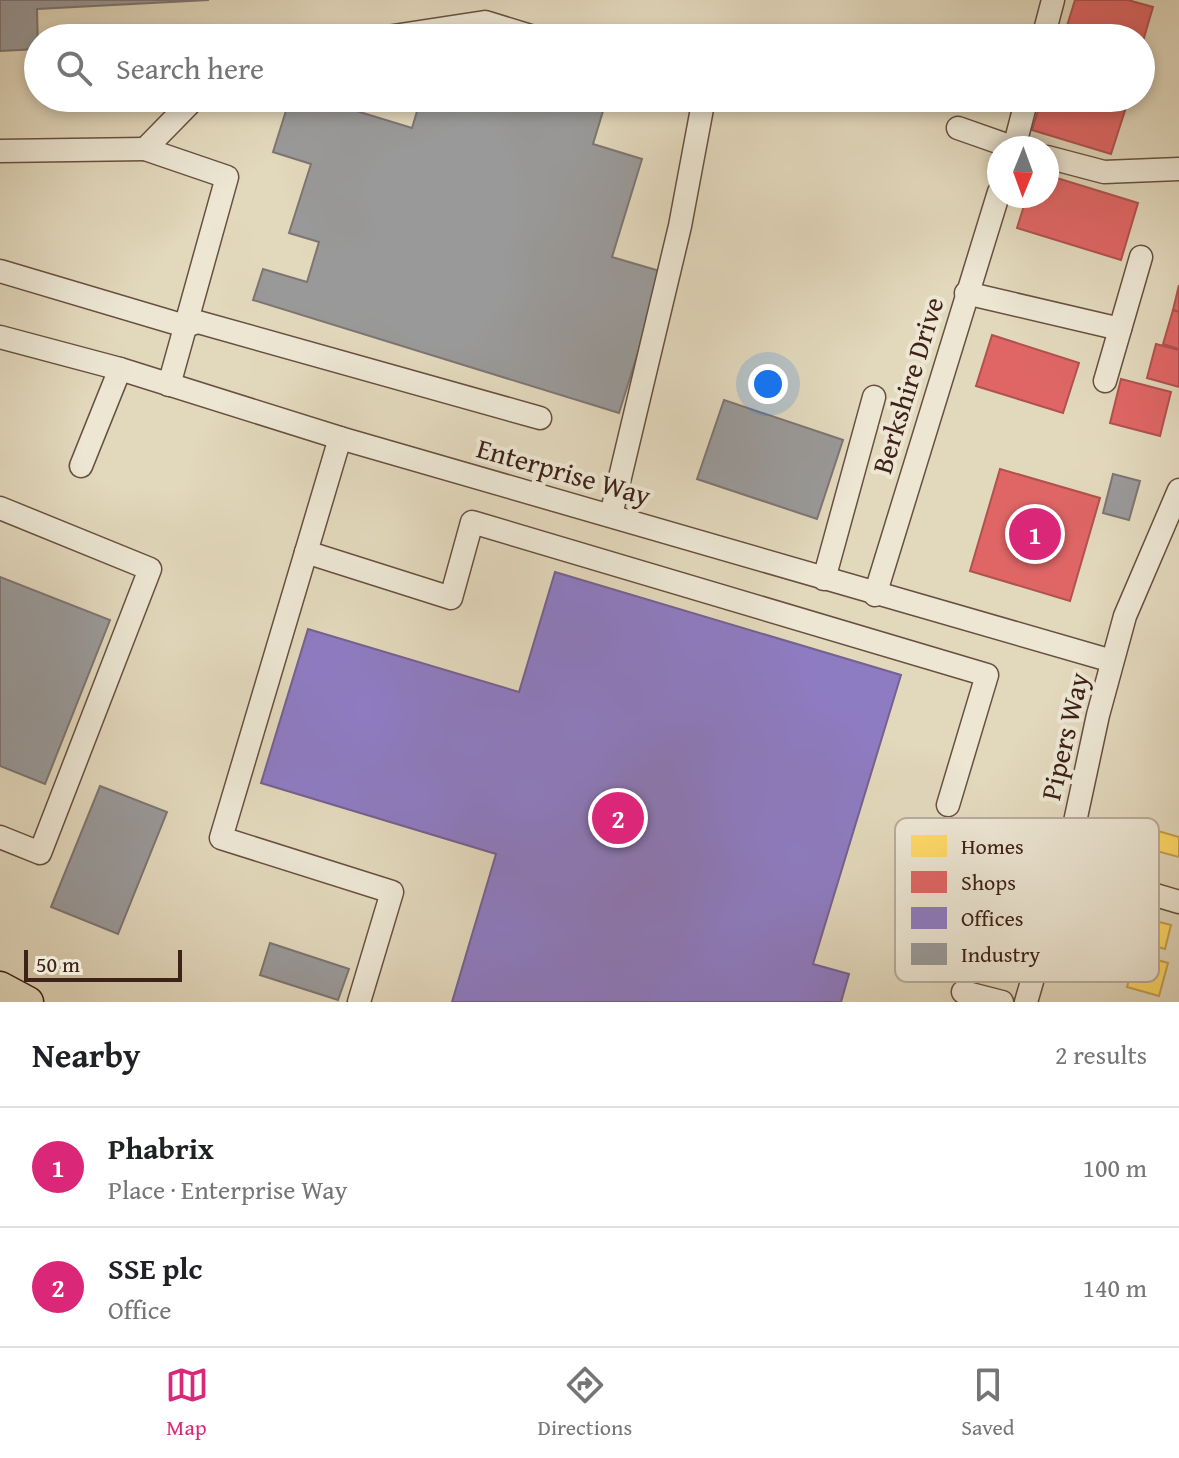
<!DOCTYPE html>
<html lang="en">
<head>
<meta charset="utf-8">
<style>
  :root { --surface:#fff; --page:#f6f6f6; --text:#202124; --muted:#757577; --line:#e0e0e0; --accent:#db2777 }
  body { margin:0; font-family:"Gentium Book Plus",serif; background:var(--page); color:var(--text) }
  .compass { position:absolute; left:987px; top:136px; width:72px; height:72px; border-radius:50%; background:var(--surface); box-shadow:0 4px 12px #0003; rotate:181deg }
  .scale { position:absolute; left:24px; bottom:20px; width:158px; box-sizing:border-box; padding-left:8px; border:4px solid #3f2217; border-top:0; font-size:22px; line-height:28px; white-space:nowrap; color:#3f2217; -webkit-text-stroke:6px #ece6d3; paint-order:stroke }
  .you { position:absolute; left:768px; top:384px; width:28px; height:28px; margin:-20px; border:6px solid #fff; border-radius:50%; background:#1a73e8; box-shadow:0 0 0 12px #1a73e833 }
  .badge { display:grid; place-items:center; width:52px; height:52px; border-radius:50%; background:var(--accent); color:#fff; font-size:26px; font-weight:700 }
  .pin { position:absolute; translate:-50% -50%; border:4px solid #fff; box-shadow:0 2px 8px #0006 }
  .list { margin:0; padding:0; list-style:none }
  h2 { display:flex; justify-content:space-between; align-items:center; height:104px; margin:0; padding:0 32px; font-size:34px }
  h2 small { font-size:26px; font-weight:400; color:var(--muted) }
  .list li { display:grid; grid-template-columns:52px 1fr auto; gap:24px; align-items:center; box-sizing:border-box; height:120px; padding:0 32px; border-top:2px solid var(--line) }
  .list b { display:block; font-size:30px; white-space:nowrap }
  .list p { margin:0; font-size:26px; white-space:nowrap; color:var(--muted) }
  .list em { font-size:26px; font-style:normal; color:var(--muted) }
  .icon { flex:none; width:44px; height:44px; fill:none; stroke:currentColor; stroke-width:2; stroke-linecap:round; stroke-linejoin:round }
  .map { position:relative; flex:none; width:1179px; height:1002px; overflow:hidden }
  .search { position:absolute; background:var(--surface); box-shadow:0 4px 12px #0003; left:24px; right:24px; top:24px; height:88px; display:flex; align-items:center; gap:20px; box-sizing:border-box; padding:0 28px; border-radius:44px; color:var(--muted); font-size:30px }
  .sheet { height:344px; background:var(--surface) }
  nav { display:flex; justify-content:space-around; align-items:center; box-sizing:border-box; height:112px; border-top:2px solid var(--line); background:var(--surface); font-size:22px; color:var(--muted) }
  nav a { display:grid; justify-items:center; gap:4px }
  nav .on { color:var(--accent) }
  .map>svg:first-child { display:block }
  .homes { fill:#ffd966; stroke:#c5a24e; stroke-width:2 }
  .shops { fill:#e06666; stroke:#b0524e; stroke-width:2 }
  .offices { fill:#8e7cc3; stroke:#76618f; stroke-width:2 }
  .industry { fill:#999; stroke:#7e7572; stroke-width:2 }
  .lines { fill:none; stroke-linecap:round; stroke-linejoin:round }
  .minor-casing { stroke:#685040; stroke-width:25 }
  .major-casing { stroke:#3f2217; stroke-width:33 }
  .minor { stroke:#ece6d3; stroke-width:22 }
  .major { stroke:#e2d8bc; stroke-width:30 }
  .labels { text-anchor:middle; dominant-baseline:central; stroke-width:8; stroke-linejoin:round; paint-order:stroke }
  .street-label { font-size:28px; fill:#3f2217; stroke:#ece6d3 }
  .key { fill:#ece6d3; stroke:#b8ab9b; stroke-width:2 }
  .key-label { font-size:22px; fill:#3f2217 }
</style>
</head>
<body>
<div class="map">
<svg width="1179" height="1002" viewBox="0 0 1179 1002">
  <rect width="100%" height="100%" fill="#e2d8bc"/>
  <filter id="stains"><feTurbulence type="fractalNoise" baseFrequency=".0025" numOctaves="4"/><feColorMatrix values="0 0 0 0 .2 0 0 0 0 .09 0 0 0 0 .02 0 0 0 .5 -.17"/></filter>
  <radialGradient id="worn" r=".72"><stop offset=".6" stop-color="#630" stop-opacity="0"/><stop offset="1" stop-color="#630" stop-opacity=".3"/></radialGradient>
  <g class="homes">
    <path d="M1158,831L1179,837V857L1153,850Z"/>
    <path d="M1140,917L1171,925L1165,949L1133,940Z"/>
    <path d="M1136,954L1168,963L1159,996L1127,987Z"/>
  </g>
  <g class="shops">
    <path d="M1075,0H1128L1153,7L1141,48V38H1096L1066,29Z"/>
    <path d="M1042,98H1129L1111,154L1032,130Z"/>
    <path d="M1047,175L1138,203L1121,260L1017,228L1027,196H1047Z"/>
    <path d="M1179,285V312L1173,310Z"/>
    <path d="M1173,310L1179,312V349L1163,344Z"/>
    <path d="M992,335L1079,363L1063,413L976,386Z"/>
    <path d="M1156,344L1179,350V387L1147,378Z"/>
    <path d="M1121,379L1171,392L1160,436L1110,423Z"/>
    <path d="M1000,469L1100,498L1070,601L970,571Z"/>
  </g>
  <path class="offices" d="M555,572L901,675L813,964L849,974L841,1002H452L496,854L261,783L308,629L519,692Z"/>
  <g class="industry">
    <path d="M0,0H209L37,9L38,49L0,51Z"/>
    <path d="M290,98H314L412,128L421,98H471L508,109L511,98H607L593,144L642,159L612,257L663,272L619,413L253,300L263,269L307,282L319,242L289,233L311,164L273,152Z"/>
    <path d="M724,400L843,440L817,519L697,479Z"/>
    <path d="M1113,474L1140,481L1129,520L1103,513Z"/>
    <path d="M0,577L110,620L45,784L0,766Z"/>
    <path d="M100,786L167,812L118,934L51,907Z"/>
    <path d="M270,943L349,969L338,1000L260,975Z"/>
  </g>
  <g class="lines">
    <defs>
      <g id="minor">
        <path d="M380,38L485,22L537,38"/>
        <path d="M1043,38L1053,0"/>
        <path d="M958,128L1015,148"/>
        <path d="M1014,148L1027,98"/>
        <path d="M0,151L145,149"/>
        <path d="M1047,157L1104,172L1179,169"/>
        <path d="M0,271L185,326L198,322L540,418"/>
        <path d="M966,293L1120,329"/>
        <path d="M0,337L120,369L340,438L1112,661"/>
        <path d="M1105,381L1141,257"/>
        <path d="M169,385L227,177L145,149L195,98"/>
        <path d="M340,438L221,838L392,892L359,1002"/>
        <path d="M81,466L120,369"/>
        <path d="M0,508L150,569L40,853L0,837"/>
        <path d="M611,515L680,226L704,98"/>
        <path d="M306,552L451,598L472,522L987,675L948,805"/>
        <path d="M824,579L874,397"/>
        <path d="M875,595L999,192"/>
        <path d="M1065,868L1179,902"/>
        <path d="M963,992L1002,1002"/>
        <path d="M1026,1002L1065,868L1098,715L1125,616L1179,490"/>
      </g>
      <path id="major" d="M0,987L28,1002"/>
    </defs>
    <use href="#minor" class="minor-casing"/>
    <use href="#major" class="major-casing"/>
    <use href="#minor" class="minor"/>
    <use href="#major" class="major"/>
  </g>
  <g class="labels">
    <g class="street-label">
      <text transform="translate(907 385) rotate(-73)">Berkshire Drive</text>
      <text transform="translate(564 471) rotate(16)">Enterprise Way</text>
      <text transform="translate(1064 736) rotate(-77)">Pipers Way</text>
    </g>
  </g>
  <rect x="895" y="818" width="264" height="164" rx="12" class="key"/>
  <rect x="911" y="835" width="36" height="22" fill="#ffd966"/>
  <rect x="911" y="871" width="36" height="22" fill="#e06666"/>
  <rect x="911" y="907" width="36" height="22" fill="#8e7cc3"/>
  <rect x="911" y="943" width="36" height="22" fill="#999"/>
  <g class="key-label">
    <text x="961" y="854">Homes</text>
    <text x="961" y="890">Shops</text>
    <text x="961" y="926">Offices</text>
    <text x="961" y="962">Industry</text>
  </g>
  <rect width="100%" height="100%" filter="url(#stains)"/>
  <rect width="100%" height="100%" fill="url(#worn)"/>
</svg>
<svg class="compass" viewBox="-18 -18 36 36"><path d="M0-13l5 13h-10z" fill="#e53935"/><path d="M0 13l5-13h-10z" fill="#757577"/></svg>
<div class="scale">50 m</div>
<div class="you"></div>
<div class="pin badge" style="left:1035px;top:534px">1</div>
<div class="pin badge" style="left:618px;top:818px">2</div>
<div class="search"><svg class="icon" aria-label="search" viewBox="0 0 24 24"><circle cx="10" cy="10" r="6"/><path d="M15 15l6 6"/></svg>Search here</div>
</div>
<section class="sheet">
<h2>Nearby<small>2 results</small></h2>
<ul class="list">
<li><span class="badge">1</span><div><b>Phabrix</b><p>Place · Enterprise Way</p></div><em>100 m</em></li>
<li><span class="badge">2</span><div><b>SSE plc</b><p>Office</p></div><em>140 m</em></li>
</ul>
</section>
<nav>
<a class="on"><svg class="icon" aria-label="map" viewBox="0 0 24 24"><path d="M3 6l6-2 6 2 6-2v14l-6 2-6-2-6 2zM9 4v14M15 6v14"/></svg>Map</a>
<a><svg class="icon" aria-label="directions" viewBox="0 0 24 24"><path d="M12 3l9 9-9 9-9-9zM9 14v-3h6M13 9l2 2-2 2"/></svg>Directions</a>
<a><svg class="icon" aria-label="saved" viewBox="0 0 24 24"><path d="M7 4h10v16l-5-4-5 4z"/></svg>Saved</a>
</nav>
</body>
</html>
